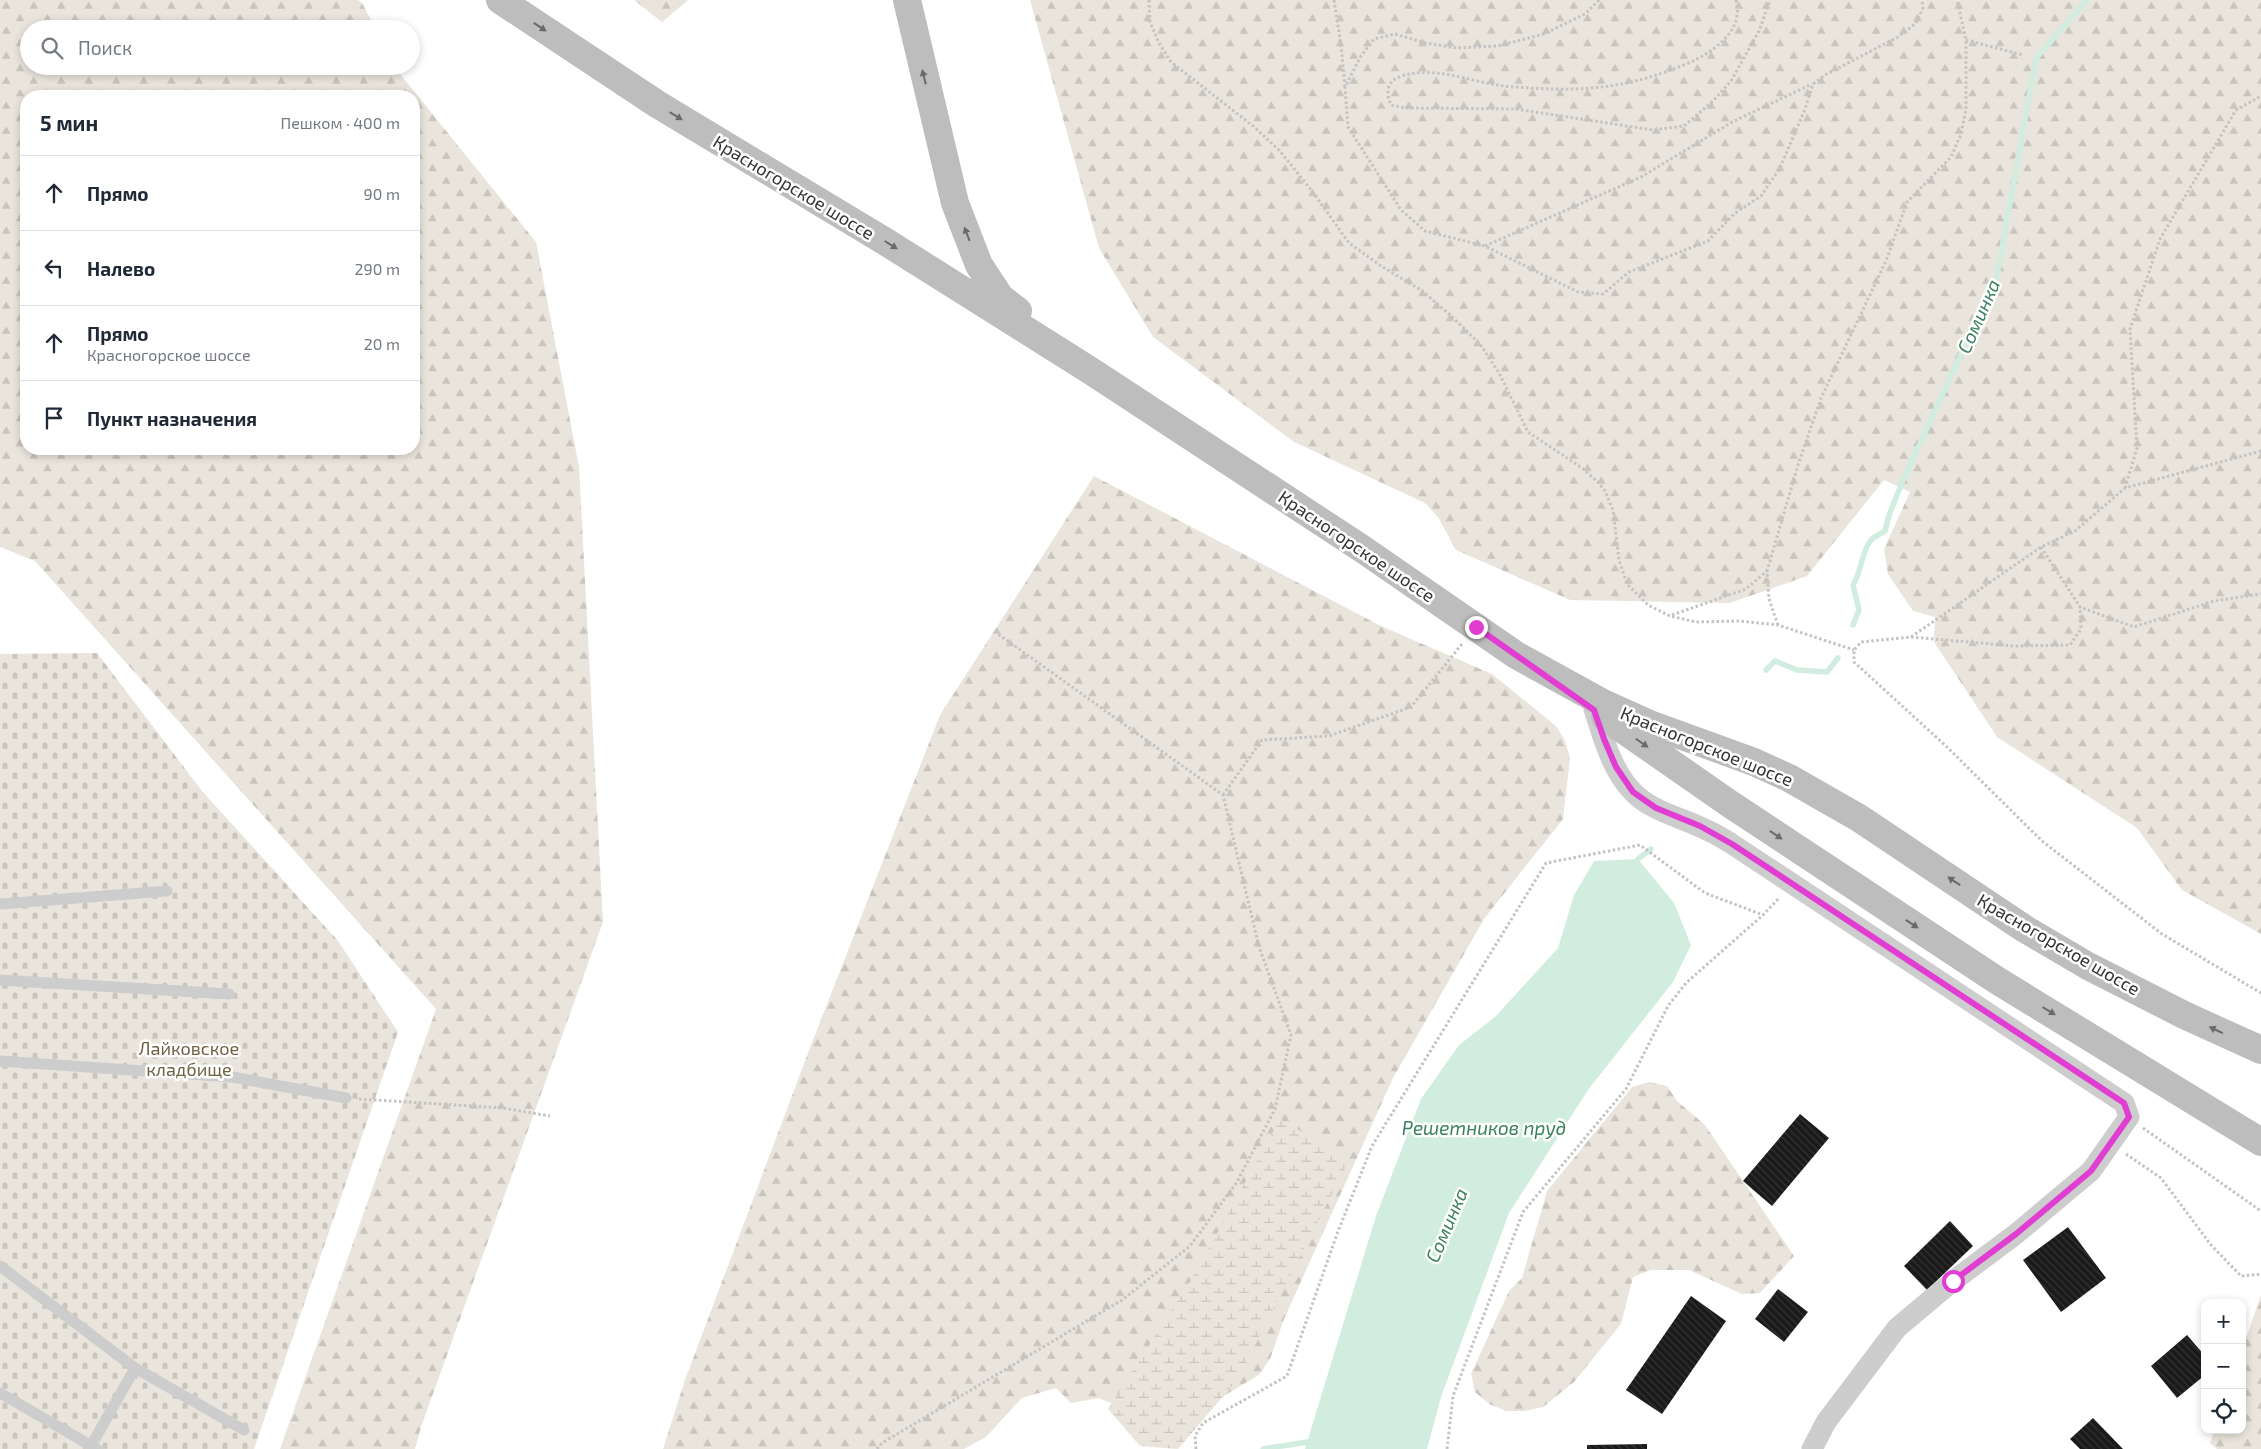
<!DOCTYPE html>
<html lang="ru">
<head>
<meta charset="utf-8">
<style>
  :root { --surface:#fff; --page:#f6f6f7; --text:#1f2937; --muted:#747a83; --line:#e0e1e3 }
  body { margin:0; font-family:"Exo 2",sans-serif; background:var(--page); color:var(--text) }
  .controls { position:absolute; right:15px; bottom:15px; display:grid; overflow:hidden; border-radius:10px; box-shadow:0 2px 8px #0003 }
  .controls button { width:45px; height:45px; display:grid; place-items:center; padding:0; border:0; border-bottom:1px solid var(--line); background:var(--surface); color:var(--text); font:25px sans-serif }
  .stop { position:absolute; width:15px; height:15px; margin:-11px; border:4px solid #e13dd2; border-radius:50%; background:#fff }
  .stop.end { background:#e13dd2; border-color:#fff; box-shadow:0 1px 5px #0008 }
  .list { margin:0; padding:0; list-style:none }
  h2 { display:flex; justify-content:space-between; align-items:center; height:65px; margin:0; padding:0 20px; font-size:21px }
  h2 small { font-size:16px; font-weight:400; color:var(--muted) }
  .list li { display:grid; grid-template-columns:32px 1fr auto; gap:15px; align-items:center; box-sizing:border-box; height:75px; padding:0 20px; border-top:1px solid var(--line) }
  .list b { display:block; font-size:19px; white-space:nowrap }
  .list p { margin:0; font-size:16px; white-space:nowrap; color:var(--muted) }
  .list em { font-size:16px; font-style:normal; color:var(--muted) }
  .icon { flex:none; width:28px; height:28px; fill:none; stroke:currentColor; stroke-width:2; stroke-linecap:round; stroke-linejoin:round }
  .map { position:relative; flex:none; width:2261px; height:1449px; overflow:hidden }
  .search { position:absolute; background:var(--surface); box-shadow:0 2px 8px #0003; left:20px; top:20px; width:400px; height:55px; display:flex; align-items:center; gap:12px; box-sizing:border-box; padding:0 18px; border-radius:28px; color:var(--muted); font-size:19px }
  .panel { position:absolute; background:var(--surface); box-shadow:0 2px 8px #0003; left:20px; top:90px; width:400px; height:365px; border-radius:20px }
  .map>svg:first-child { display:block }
  .forest { fill:url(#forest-firs); fill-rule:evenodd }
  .wetland { fill:url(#wetland-marsh) }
  .cemetery { fill:url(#cemetery-stones) }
  .water { fill:#d0ede0 }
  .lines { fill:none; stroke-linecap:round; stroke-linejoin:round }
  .stream { stroke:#d0ede0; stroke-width:5.5 }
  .building { fill:url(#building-back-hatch) }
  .path { stroke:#c3c3c3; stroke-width:3; stroke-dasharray:2.5 2.5; stroke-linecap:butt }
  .service { stroke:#cdcdcd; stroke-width:11 }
  .minor { stroke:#cdcdcd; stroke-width:21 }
  .secondary { stroke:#bdbdbd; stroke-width:28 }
  .oneway { fill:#6a6a6a }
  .route { stroke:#e13dd2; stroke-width:6 }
  .labels { text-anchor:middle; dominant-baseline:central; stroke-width:5; stroke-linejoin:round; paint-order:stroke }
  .street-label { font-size:18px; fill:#333; stroke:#fff }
  .park-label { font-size:18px; fill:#6e6140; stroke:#fff }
  .water-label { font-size:19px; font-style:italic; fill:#3a8061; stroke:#fff }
</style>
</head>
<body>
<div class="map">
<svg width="2261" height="1449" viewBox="0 0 2261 1449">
  <defs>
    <pattern id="forest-firs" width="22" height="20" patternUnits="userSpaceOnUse" patternTransform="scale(1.25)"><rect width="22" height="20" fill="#eae5dc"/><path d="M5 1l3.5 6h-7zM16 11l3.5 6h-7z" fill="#c9c5bd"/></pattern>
    <pattern id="wetland-marsh" width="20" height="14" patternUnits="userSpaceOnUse" patternTransform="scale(1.25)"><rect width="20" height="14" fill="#eae5dc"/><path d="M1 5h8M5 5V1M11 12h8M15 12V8" fill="none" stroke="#c9c5bd"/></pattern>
    <pattern id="cemetery-stones" width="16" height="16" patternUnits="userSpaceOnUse" patternTransform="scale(1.25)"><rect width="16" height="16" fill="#eae5dc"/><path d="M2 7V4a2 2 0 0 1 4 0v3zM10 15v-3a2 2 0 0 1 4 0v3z" fill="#c9c5bd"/></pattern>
    <pattern id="building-back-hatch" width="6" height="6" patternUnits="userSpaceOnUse" patternTransform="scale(1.25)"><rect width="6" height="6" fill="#1a1a1a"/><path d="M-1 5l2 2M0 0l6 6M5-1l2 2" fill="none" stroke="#333"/></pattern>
  </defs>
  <rect width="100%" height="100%" fill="#fff"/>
  <g class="forest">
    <path d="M0,0H358L362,3L376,29H29V66H396L400,74L536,242L579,467L603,922L421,1427L415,1449H280L436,1009L35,561L0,547ZM26,96H414V449H26Z"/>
    <path d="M634,0H688L662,22Z"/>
    <path d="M1030,0H2261V934L2182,890L2137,828L1997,737L1934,642L1935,617L1913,611L1888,574L1884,549L1910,492L1884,480L1807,576L1730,603L1570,600L1456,550L1438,517L1425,503L1294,442L1153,337L1099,248Z"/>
    <path d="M1094,476L1381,626L1492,674L1556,726L1565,741L1570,758L1563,819L1484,919L1393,1078L1284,1319L1270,1359L1259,1375L1205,1407L1147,1418L1099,1398L1071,1403L1056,1388L1022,1398L986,1437L964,1449H663L685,1380L813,1040L940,715Z"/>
    <path d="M1649,1082L1667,1086L1677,1101L1705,1125L1794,1256L1760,1293L1742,1294L1689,1270H1651L1633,1277L1621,1324L1574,1382L1543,1407L1525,1411H1506L1489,1404L1475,1392L1471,1374L1509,1291L1522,1278L1547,1191L1632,1087Z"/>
    <path d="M2261,1295V1449H2217L2210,1443L2215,1430H2242V1350Z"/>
  </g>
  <path class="wetland" d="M1280,1119L1349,1160L1238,1379L1178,1449L1140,1446L1108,1409L1193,1277Z"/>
  <path class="cemetery" d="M97,653L202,791L338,941L398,1032L254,1449H0V654Z"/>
  <path class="water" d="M1638,859L1674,903L1691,945L1673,982L1588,1090L1509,1213L1441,1397L1427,1449H1305L1376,1216L1421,1099L1459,1045L1495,1017L1558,948L1574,895L1594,861Z"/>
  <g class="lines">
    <g class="stream">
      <path d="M1853,625L1859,610L1853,585C1862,571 1861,552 1871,540C1874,536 1881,534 1885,531L1889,515L1904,478L1997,276L2036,58L2087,0"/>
      <path d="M1766,670L1775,661L1797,670L1827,672L1838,658"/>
      <path d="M1635,865L1638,859L1651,849"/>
      <path d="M1263,1449L1314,1441"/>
    </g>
  </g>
  <g class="building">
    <path d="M1800,1114L1829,1138L1772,1206L1743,1181Z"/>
    <path d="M1950,1221L1973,1246L1927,1290L1904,1266Z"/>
    <path d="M2068,1227L2106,1278L2061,1312L2023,1260Z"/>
    <path d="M1778,1289L1808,1312L1784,1342L1755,1319Z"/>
    <path d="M1691,1296L1726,1321L1662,1414L1626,1390Z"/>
    <path d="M2187,1335L2205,1356V1375L2177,1398L2151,1366Z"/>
    <path d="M2093,1418L2123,1449H2080L2070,1439Z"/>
    <path d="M1647,1444V1449H1587V1445Z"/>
  </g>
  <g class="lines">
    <g class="path">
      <path d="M1149,0L1150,22L1159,43L1171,62L1253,126L1279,150L1312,191L1349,243L1381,266L1421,290L1449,314L1480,344L1499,373L1528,432L1582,468L1598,482L1605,491L1613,510L1619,560L1627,584L1648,605L1670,616L1696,622L1738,621L1778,625L1854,650"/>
      <path d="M1334,0L1341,45L1345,86"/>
      <path d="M1599,0L1585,14L1544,34L1498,46L1457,48L1426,43L1395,34L1374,39L1361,56L1345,87L1348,127L1401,210L1425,231L1485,246L1578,292L1603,294L1629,272L1708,241L1734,214L1761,196L1780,168L1805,109L1813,84L1825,75L1898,37L1916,23L1923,8L1922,0"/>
      <path d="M1736,0C1737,5 1738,10 1737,15C1735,37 1708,54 1691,62C1635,86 1591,92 1531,88C1520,87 1508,87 1497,85C1466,80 1430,65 1399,77C1386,82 1386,94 1391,105L1405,108L1515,109L1653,130L1684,126L1713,101L1731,81L1759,31L1770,0"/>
      <path d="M1966,40L2023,55"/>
      <path d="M1485,246L1641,177L1734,121L1812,84"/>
      <path d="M2261,451L2125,488L2075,531L2041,547L1911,637L1861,642L1854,650V662L1947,747L2042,841L2162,934L2261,993"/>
      <path d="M2125,488L2137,448L2130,329L2160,239L2236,110L2261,96"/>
      <path d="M2041,547L2080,607L2134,627L2214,601L2261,594"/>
      <path d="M1672,615L1746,589L1767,571"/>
      <path d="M1778,625L1769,599L1767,571L1798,465L1821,398L1886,261L1907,202L1951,157L1961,134L1966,109V40L1957,0"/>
      <path d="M1911,637L2014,646L2070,645L2081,629L2080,607"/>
      <path d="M1223,795L1262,740L1329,736L1411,707L1462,644"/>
      <path d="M359,1099L503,1108L550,1116"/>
      <path d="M2143,1128L2261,1211"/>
      <path d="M2126,1154L2161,1178L2211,1245L2241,1276L2261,1274"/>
      <path d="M877,1449L882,1443L1122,1300L1190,1246L1237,1182L1275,1109L1291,1035L1259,947L1223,795L998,634"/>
      <path d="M1196,1449L1195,1436L1203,1423L1287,1376L1337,1234L1372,1146L1546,863L1640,845L1705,893L1763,915"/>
      <path d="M1447,1449L1453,1396L1523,1212L1626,1089L1668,1006L1686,983L1763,915L1779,898"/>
    </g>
    <g class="service">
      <path d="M0,904L167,891"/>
      <path d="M0,980L229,994"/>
      <path d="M0,1061L232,1077L346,1098"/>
      <path d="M0,1266L135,1368L244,1430"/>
      <path d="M0,1393L97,1449"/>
      <path d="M91,1446L135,1368"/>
    </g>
    <path class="minor" d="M1594,709C1603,737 1612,771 1633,792C1650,810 1676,816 1698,826C1710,831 1721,837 1732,844L2124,1103L2129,1117L2091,1171L2016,1234L1953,1281L1897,1328L1826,1422L1812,1449"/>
    <g class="secondary">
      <path d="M500,0L657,104L886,242L1091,371L1361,548L1516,655L1603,703L1652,725L1754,762L1789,778L1859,818L2025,929L2088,966L2184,1015L2261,1050"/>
      <path d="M907,0L955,203L979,265L1000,297L1018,311"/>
      <path d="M1605,717L1730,804L1998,981L2261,1142"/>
    </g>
  </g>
  <defs><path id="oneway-solid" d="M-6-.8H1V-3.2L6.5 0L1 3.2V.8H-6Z" transform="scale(1.25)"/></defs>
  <g class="oneway">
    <use href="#oneway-solid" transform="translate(540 27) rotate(34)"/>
    <use href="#oneway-solid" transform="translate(924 77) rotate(-104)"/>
    <use href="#oneway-solid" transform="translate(676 116) rotate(31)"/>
    <use href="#oneway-solid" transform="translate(967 234) rotate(-111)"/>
    <use href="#oneway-solid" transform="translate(891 245) rotate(32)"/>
    <use href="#oneway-solid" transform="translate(1642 743) rotate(35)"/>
    <use href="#oneway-solid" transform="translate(1776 835) rotate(34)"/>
    <use href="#oneway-solid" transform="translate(1954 881) rotate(-147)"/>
    <use href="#oneway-solid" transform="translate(1912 924) rotate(33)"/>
    <use href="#oneway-solid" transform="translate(2049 1011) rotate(31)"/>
    <use href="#oneway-solid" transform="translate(2216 1030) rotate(-155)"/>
  </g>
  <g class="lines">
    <path class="route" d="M1476,627L1594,710L1604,739L1616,767L1633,792L1656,808L1700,826L1732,844L2124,1103L2129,1117L2091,1171L2016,1234L1953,1281"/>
  </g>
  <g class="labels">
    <g class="street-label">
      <text transform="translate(794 187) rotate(31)">Красногорское шоссе</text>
      <text transform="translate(1357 546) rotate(34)">Красногорское шоссе</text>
      <text transform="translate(1707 746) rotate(22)">Красногорское шоссе</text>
      <text transform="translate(2059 944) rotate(30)">Красногорское шоссе</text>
    </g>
    <g class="park-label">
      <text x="189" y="1048">Лайковское<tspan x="189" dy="21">кладбище</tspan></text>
    </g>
    <g class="water-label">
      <text transform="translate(1978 316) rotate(-66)">Соминка</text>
      <text x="1484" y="1127">Решетников пруд</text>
      <text transform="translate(1446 1225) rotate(-67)">Соминка</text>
    </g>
  </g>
</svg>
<div class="controls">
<button>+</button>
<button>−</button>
<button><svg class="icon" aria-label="locate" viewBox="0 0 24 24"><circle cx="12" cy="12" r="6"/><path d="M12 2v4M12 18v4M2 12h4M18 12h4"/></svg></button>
</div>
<div class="stop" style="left:1953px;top:1281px"></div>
<div class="stop end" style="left:1476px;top:627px"></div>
<div class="search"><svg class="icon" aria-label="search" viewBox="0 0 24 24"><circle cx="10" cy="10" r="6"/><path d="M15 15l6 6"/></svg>Поиск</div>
<section class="panel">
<h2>5 мин<small>Пешком · 400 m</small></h2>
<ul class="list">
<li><svg class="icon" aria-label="ahead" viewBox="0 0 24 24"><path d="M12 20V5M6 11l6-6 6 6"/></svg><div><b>Прямо</b></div><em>90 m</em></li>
<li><svg class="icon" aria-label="left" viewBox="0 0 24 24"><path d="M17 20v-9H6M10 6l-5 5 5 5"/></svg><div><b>Налево</b></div><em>290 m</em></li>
<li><svg class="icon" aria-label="ahead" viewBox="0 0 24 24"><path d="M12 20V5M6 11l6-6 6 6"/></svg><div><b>Прямо</b><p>Красногорское шоссе</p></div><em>20 m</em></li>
<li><svg class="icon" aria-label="arrive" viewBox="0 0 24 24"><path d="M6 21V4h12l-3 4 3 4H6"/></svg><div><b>Пункт назначения</b></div></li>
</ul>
</section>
</div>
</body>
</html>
